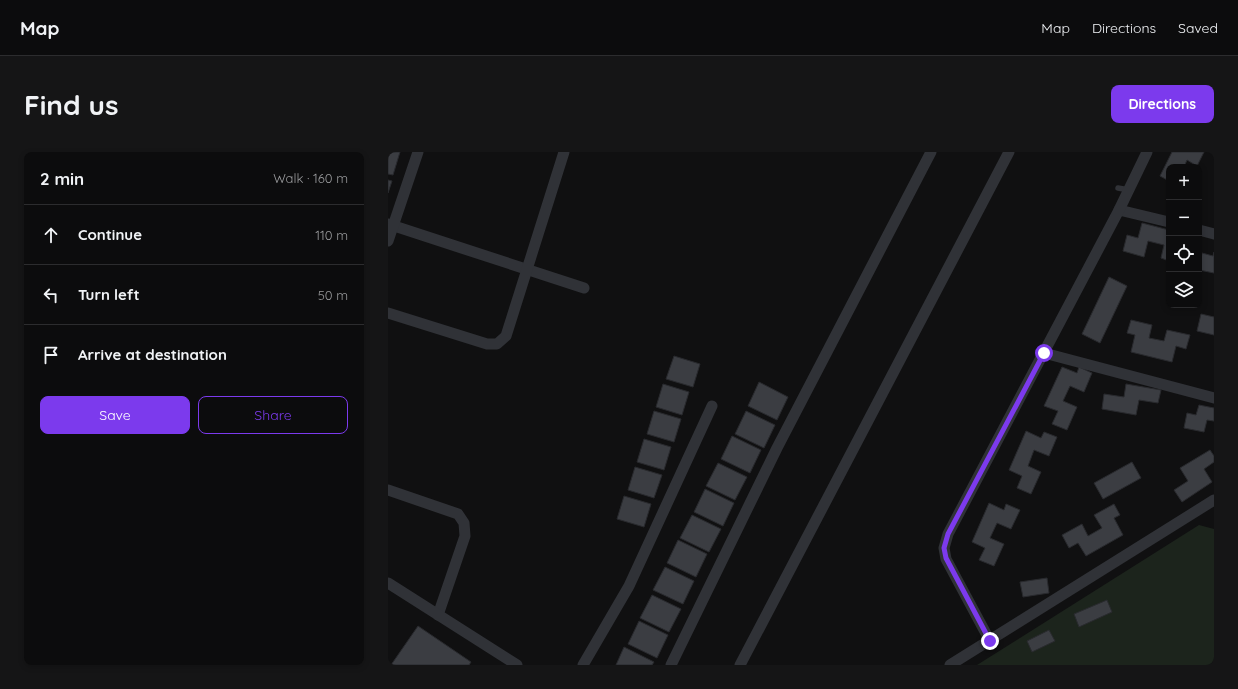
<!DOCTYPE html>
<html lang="en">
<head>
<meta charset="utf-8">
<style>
  :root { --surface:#0c0c0d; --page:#151516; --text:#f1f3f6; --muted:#9a9b9d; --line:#2c2c2e; --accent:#7c3aed }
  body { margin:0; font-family:Quicksand,sans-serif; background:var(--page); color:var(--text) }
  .controls { position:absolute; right:12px; top:12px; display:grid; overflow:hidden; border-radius:8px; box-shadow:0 2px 6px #0003 }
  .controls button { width:36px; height:36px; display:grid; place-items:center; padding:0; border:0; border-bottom:1px solid var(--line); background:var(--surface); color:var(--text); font:20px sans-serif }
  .stop { position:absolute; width:12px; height:12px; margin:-9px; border:3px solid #7c3aed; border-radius:50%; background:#fff }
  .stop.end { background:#7c3aed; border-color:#fff; box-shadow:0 1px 4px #0008 }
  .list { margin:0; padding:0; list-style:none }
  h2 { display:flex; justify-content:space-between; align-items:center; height:52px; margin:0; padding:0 16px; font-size:17px }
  h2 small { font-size:13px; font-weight:400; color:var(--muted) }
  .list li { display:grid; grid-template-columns:26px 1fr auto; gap:12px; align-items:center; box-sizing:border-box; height:60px; padding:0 16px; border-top:1px solid var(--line) }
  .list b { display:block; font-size:15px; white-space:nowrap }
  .list em { font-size:13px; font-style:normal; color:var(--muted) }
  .actions { display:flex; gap:8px; padding:12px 16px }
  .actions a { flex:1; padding:9px 0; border:1px solid var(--accent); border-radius:8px; text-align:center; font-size:14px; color:var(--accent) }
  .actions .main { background:var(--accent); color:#fff }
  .icon { flex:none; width:22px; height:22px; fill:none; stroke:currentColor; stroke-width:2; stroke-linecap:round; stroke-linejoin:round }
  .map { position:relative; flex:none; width:826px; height:513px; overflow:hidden; border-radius:8px }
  header { display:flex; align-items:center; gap:24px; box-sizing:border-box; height:56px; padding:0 20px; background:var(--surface); border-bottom:1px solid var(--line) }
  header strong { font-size:19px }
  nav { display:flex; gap:22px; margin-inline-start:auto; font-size:14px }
  .intro { display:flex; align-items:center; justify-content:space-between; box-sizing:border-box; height:96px; padding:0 24px }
  h1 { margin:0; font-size:28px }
  .button { padding:10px 18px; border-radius:8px; background:var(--accent); color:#fff; font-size:14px; font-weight:700 }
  main { display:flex; gap:24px; padding:0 24px }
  aside { flex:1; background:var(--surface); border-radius:8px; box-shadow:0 2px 6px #0003 }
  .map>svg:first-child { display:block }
  .green { fill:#1c241c }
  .building { fill:#3b3d42; stroke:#292a2e }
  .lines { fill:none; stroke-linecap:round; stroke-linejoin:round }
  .lane { stroke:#303237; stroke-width:5.5 }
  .street { stroke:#303237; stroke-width:11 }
  .route { stroke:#7c3aed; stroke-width:5 }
</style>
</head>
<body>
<header>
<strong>Map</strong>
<nav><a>Map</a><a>Directions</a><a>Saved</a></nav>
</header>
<div class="intro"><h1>Find us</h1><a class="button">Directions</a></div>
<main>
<aside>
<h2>2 min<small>Walk · 160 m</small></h2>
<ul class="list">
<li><svg class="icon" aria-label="ahead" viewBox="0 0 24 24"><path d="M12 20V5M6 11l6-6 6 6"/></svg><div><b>Continue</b></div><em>110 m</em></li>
<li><svg class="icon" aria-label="left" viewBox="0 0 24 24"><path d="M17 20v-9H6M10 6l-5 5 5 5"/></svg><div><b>Turn left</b></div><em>50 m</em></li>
<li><svg class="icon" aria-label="arrive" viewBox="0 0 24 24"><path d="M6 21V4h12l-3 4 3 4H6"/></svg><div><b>Arrive at destination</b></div></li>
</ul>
<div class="actions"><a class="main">Save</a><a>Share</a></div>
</aside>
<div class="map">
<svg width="826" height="513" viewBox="0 0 826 513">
  <rect width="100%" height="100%" fill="#101011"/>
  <path class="green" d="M811,373L826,377V513H589Z"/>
  <g class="building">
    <path d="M0,0H12L5,23L0,22Z"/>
    <path d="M784,0H816L809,14L799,8L796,15H781V29L772,24Z"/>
    <path d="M0,28L4,29L0,41Z"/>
    <path d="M754,71L781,78V109L773,106L776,93L760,89L756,105L735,99L739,83L750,86Z"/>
    <path d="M826,100V121L811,118L814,101L825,104Z"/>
    <path d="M721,125L739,134L712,191L694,182Z"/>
    <path d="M813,162L826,165V183L809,179Z"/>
    <path d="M743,168L764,173L761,186L776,189L779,178L802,183L798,197L788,194L784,210L743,200L747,183L739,181Z"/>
    <path d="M286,204L312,212L305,235L278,227Z"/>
    <path d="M674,215L689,221L691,215L704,221L696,240L682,234L675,249L689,255L679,278L664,272L670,259L656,254Z"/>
    <path d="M371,230L400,245L389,268L360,254Z"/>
    <path d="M275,232L301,240L294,263L268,255Z"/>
    <path d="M738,232L773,238L770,251L751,248L748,263L714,257L716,242L736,245Z"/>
    <path d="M811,253L826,256V269L819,268L816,280L796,276L799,261L808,263Z"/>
    <path d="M266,259L293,267L286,290L259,282Z"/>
    <path d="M358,259L387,273L376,296L347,282Z"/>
    <path d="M638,279L653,286L656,280L669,285L661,304L646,298L640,314L653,320L643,342L629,336L634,324L621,318Z"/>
    <path d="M344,284L373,298L362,321L333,307Z"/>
    <path d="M256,287L283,295L276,318L249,310Z"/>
    <path d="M822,298L826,304V310L816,317L824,330L794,350L786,338L800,329L792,316Z"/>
    <path d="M744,310L753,326L715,347L706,331Z"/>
    <path d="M330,311L359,325L347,348L318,334Z"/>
    <path d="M247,315L274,323L266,346L240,338Z"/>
    <path d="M317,337L346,351L335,374L306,360Z"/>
    <path d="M236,344L263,352L256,375L229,367Z"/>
    <path d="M601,351L616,358L618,352L632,358L623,377L609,371L602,386L616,392L606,414L591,408L597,396L584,390Z"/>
    <path d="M726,352L732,363L726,366L735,383L698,404L690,391L681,396L674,383L694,372L700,384L714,376L706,363Z"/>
    <path d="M304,363L333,377L321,400L292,386Z"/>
    <path d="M290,388L319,402L308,425L279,411Z"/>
    <path d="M277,415L306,429L295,452L265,438Z"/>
    <path d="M659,426L661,441L635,445L632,430Z"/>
    <path d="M264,443L293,457L281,480L252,466Z"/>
    <path d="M719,448L724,460L691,475L686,462Z"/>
    <path d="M251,469L280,483L269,506L240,492Z"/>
    <path d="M30,474L83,510L81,513H3Z"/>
    <path d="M661,478L667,489L644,500L639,489Z"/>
    <path d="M236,495L266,510L264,513H228Z"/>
  </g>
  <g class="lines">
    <path class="lane" d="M730,36L741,38"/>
    <g class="street">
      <path d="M731,58L781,70"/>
      <path d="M0,72L196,136"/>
      <path d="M811,78L826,82"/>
      <path d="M0,89L30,0"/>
      <path d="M0,161L99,192H109L118,184L176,0"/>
      <path d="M656,201L826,246"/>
      <path d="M0,338L70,362L76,371L77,384L50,463"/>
      <path d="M0,431L129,513"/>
      <path d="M602,489L558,407L556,396L560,382L731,58L759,0"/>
      <path d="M195,513L241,434L324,254"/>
      <path d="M283,513L389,296L543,0"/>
      <path d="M352,513L621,0"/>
      <path d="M562,513L826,348"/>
    </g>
  </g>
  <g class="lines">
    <path class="route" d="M602,489L558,406L556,396L560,382L656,201"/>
  </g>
</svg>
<div class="controls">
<button>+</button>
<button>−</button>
<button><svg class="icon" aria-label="locate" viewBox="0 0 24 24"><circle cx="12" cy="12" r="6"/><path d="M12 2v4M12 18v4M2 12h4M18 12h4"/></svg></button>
<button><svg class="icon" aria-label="layers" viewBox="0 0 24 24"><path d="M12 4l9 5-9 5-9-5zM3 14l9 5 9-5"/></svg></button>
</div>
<div class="stop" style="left:656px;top:201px"></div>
<div class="stop end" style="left:602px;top:489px"></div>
</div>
</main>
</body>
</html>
